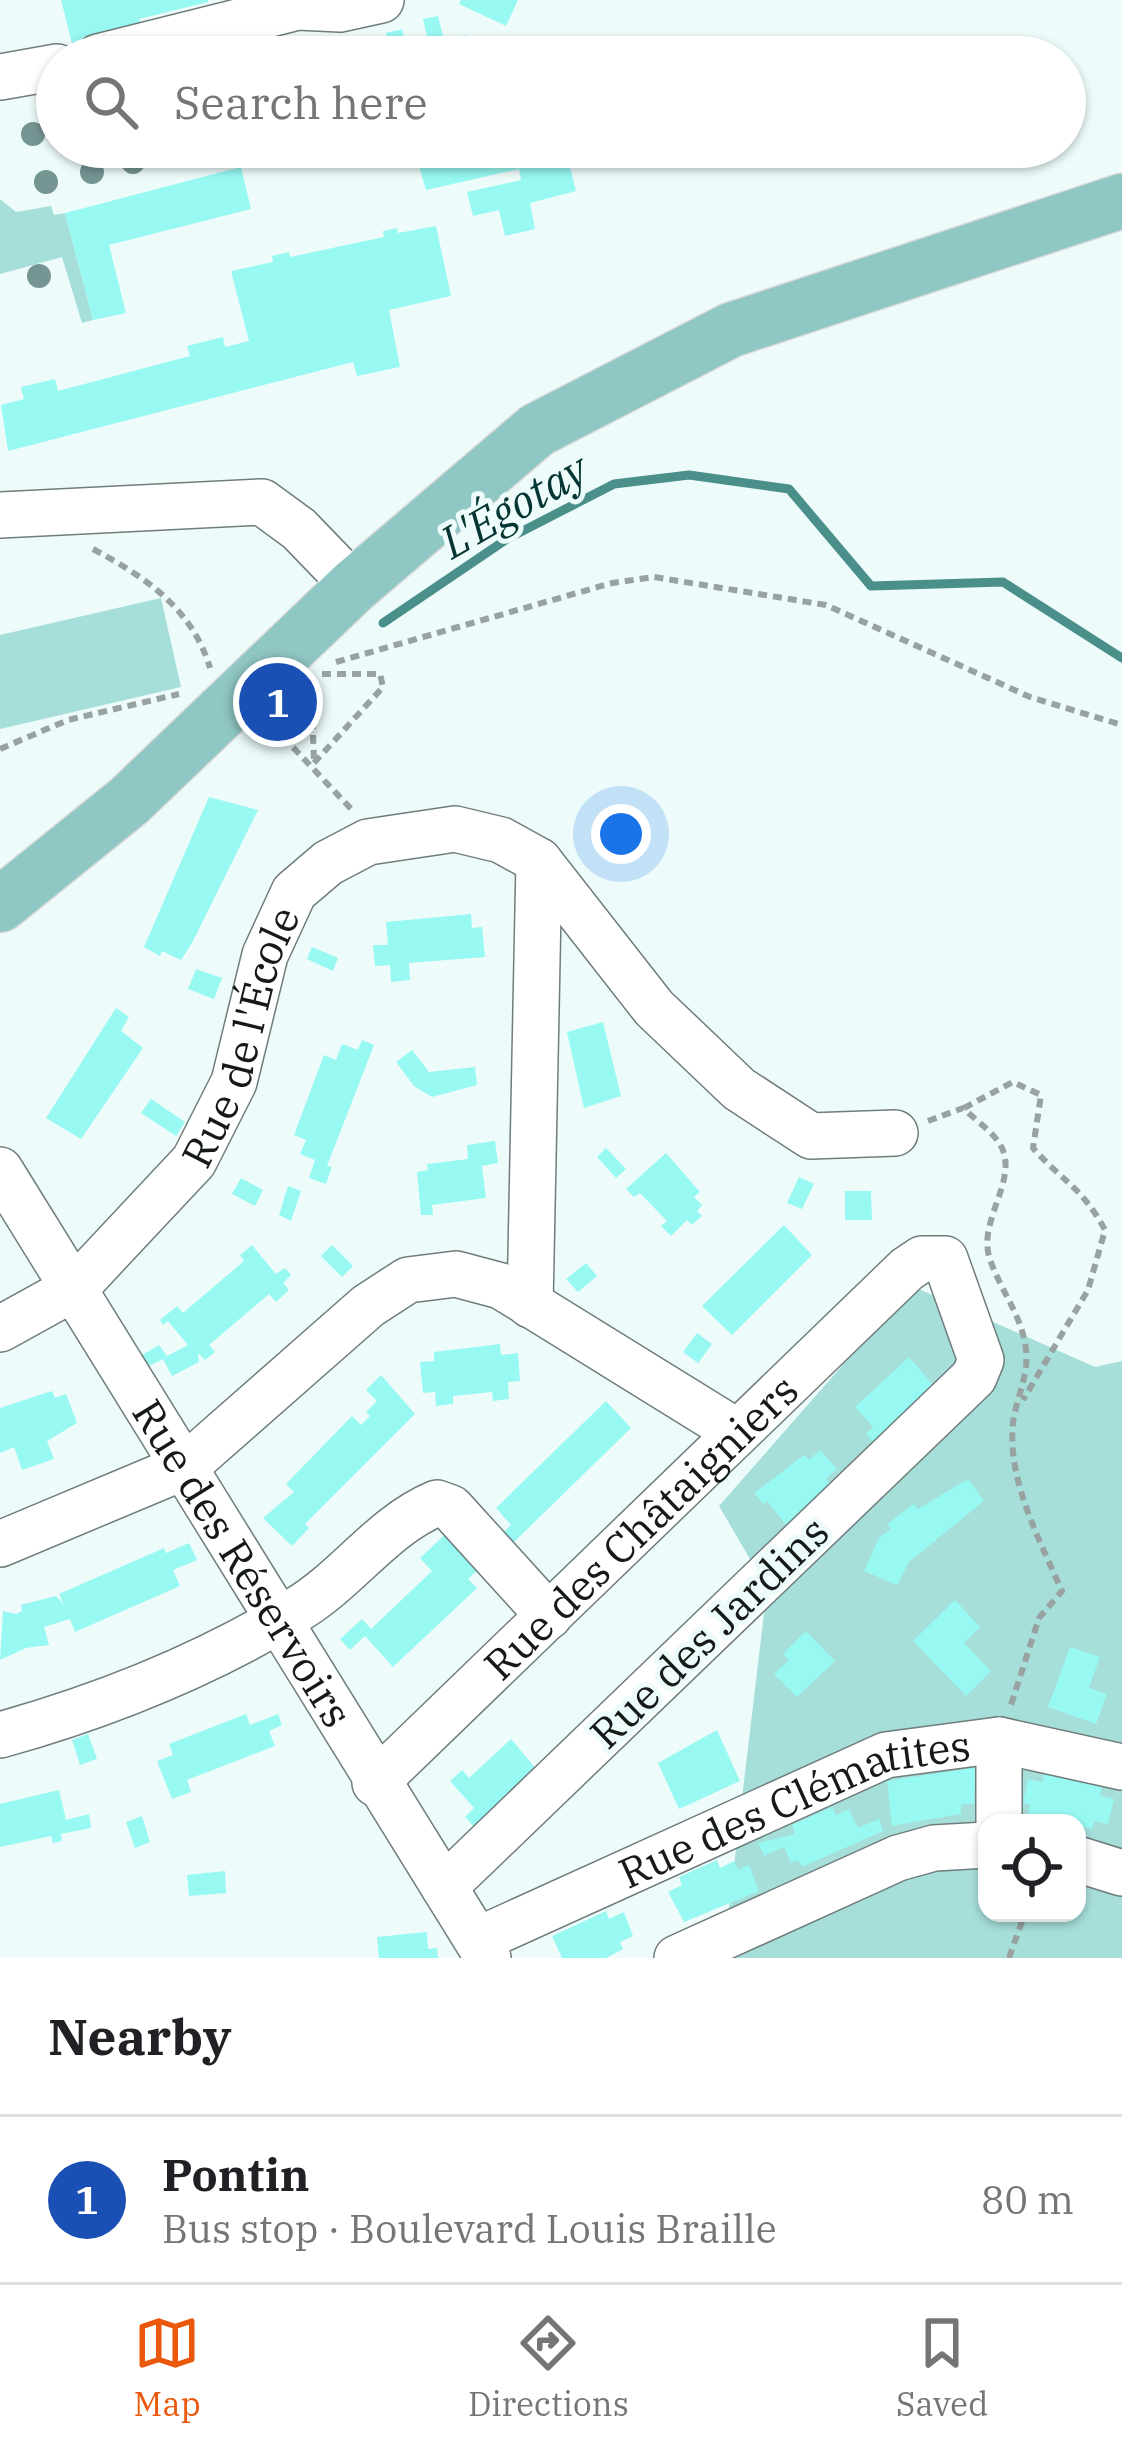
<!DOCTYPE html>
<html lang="en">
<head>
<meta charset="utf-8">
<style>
  :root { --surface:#fff; --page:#f6f6f6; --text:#202124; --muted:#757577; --line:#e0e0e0; --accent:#ea580c }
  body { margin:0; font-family:"IBM Plex Serif",serif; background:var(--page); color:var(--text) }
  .controls { position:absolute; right:36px; bottom:36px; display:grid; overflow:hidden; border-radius:24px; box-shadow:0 3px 9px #0004 }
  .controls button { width:108px; height:108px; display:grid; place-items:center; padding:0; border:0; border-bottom:3px solid var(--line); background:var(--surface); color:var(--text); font:60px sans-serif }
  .you { position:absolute; left:621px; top:834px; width:42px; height:42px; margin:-30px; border:9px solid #fff; border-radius:50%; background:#1a73e8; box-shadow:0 0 0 18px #1a73e833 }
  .badge { display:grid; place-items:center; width:78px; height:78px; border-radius:50%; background:var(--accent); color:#fff; font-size:39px; font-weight:700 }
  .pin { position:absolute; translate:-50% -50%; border:6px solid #fff; box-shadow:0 3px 12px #0006 }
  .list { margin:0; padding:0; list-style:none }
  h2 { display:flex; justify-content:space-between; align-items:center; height:156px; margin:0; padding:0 48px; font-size:51px }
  h2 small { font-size:39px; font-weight:400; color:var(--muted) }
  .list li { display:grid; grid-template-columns:78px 1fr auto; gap:36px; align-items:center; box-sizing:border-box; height:168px; padding:0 48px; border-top:3px solid var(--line) }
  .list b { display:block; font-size:45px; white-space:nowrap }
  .list p { margin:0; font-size:39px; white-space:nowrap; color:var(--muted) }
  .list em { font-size:39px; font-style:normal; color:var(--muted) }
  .icon { flex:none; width:66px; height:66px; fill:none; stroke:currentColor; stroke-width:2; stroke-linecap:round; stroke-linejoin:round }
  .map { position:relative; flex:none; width:1122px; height:1958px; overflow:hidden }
  .search { position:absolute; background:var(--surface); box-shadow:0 3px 9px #0004; left:36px; right:36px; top:36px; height:132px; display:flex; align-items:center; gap:30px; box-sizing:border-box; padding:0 42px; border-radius:66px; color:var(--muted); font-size:45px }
  .sheet { height:324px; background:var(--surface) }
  nav { display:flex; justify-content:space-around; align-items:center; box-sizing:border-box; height:168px; border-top:3px solid var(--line); background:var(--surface); font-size:33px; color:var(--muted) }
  nav a { display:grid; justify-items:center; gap:6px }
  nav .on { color:var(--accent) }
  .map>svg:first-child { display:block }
  .green { fill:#a6deda; fill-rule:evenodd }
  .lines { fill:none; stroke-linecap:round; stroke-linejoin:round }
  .stream { stroke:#4a8f8a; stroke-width:9 }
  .building { fill:#98f8f2 }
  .minor-casing { stroke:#6f7d7c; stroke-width:48 }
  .major-casing { stroke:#dadada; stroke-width:57 }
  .path { stroke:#97a2a1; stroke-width:6; stroke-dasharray:9 6; stroke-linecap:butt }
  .minor { stroke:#fff; stroke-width:45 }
  .major { stroke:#8fc7c4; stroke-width:54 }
  .tree { fill:#759593 }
  .labels { text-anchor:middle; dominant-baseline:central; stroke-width:10; stroke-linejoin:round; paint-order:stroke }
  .street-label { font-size:42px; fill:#151a19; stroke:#edfcfb }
  .water-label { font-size:45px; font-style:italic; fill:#043533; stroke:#edfcfb }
</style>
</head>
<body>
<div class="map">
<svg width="1122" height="1958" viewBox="0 0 1122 1958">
  <rect width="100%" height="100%" fill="#edfcfb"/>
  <g class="green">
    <path d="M0,199L16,212L51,206L54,215L65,213L93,320L82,323L62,257L0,274Z"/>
    <path d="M161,598L181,687L0,729V635Z"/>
    <path d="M912,1286L1095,1367L1122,1361V1958H723L767,1588L719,1506ZM987,1823H1077V1913H987Z"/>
  </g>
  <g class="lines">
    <path class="stream" d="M383,623L507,539L614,484L689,475L789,489L871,586L1003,582L1122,658"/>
  </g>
  <g class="building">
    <path d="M61,0H208V2L139,19L143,34L74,51Z"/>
    <path d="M461,0H518L506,26L459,4Z"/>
    <path d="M438,16L444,40L466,35L472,57H376L374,48L389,44L386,33L402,29L405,42L427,36L423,19Z"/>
    <path d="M500,147H565L576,191L530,203L535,229L505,236L499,210L473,216L467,192L521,180L519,169L426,190L419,166Z"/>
    <path d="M241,167L251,209L109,245L126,313L93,320L65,213Z"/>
    <path d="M436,226L451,296L389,310L400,367L357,376L353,362L8,451L1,405L24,399L21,387L55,379L58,391L190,356L187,346L223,337L225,347L249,341L231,271L273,262L272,256L289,252L290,257L384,237L383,231L397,228L398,233Z"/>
    <path d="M209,797L258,810L192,943L181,960L162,951L160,956L144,947Z"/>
    <path d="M471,914L472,928L482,927L485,957L409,963L410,980L391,982L390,965L375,966L373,945H388L386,922Z"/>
    <path d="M312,947L338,958L333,971L307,959Z"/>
    <path d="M196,969L222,978L214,999L188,989Z"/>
    <path d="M116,1008L129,1017L121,1031L143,1048L81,1139L46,1118Z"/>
    <path d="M603,1022L621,1096L584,1108L567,1032Z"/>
    <path d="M362,1040L374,1045L327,1166L332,1167L326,1184L309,1178L315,1160L300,1154L306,1140L294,1135L324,1055L336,1060L342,1044L358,1050Z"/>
    <path d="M412,1050L429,1072L475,1067L477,1085L432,1097L414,1086L396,1062Z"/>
    <path d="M151,1099L185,1122L176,1136L141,1113Z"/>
    <path d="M495,1141L498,1163L482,1166L486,1198L432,1205L433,1215H421L417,1172L428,1170L427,1164L468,1159L467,1145Z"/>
    <path d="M606,1148L626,1169L616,1178L597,1157Z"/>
    <path d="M666,1153L700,1192L694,1197L702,1205L697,1211L702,1216L692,1225L687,1220L671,1236L661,1226L667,1221L640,1193L634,1197L626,1189Z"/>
    <path d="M799,1177L814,1184L802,1209L787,1203Z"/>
    <path d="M241,1178L263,1190L255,1206L232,1194Z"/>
    <path d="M288,1186L301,1191L291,1221L279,1215Z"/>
    <path d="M845,1191H871L872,1220H845Z"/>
    <path d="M784,1225L812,1255L732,1335L702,1306Z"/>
    <path d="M252,1245L276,1274L285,1268L291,1275L283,1283L289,1290L276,1302L269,1294L209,1345L215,1352L205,1360L198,1353L199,1362L172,1376L163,1359L149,1366L142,1355L159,1345L167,1356L188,1345L168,1321L163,1325L160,1320L177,1306L183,1313L244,1261L240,1255Z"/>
    <path d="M332,1245L353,1266L342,1277L321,1256Z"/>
    <path d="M586,1263L597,1276L578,1292L566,1279Z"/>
    <path d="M697,1333L712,1344L698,1363L683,1352Z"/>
    <path d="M500,1344L501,1355L518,1353L520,1381L508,1382L509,1399L493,1401L492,1392L453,1396V1404L436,1406L435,1392L423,1393L420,1362L434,1361V1352Z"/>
    <path d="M909,1357L937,1389L876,1445L866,1434L873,1427L855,1407Z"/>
    <path d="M381,1375L415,1414L305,1524L309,1528L292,1546L263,1518L294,1492L286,1484L352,1416L361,1425L370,1416L366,1412L377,1401L366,1390Z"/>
    <path d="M52,1391L55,1398L66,1394L77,1423L47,1441L54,1459L22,1470L14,1447L0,1453V1408Z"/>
    <path d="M606,1401L631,1428L512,1544L502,1534L511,1525L496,1508Z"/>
    <path d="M820,1450L837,1469L826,1479L832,1485L795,1536L767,1501L764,1504L754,1493L804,1455L809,1460Z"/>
    <path d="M968,1479L984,1501L909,1562L897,1585L864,1571L879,1538L891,1529L887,1524L914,1504L918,1509Z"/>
    <path d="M453,1527L484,1564L468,1579L477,1588L393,1667L365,1636L350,1650L340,1639L362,1619L371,1629L432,1571L420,1558Z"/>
    <path d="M189,1543L197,1560L173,1570L180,1586L75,1632L70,1619L44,1627L49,1645L26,1648L0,1660L3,1611L16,1614L22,1611L21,1605L56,1596L64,1605L59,1594L164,1548L166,1553Z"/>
    <path d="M955,1600L980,1627L964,1643L991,1671L966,1696L913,1641Z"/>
    <path d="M806,1631L835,1661L797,1697L774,1674L789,1660L783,1654Z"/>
    <path d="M1070,1647L1100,1657L1089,1688L1107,1694L1096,1724L1048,1707Z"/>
    <path d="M246,1714L250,1725L278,1714L282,1725L269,1731L275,1746L187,1780L191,1792L172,1799L157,1761L173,1755L169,1744Z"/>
    <path d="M717,1730L740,1781L679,1809L658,1763Z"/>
    <path d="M88,1734L97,1759L80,1765L72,1740Z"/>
    <path d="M511,1739L537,1770L475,1828L465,1817L474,1808L450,1781L462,1770L469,1778Z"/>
    <path d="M986,1766L988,1789L974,1791L975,1803L961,1805V1814L892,1826L887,1781Z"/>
    <path d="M1044,1773L1102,1787L1100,1796L1114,1799L1108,1824L1094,1821L1092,1829L1028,1814L1030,1805L1023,1803L1028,1779L1043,1782Z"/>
    <path d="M59,1790L66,1820L89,1814L91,1828L61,1834L62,1841L53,1843L51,1836L0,1847V1804Z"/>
    <path d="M832,1807L836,1815L849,1809L858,1828L879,1819L883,1831L802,1867L798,1860L791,1863L784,1847L764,1856L758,1843L795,1834L792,1825Z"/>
    <path d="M142,1816L150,1842L135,1848L126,1822Z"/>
    <path d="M717,1860L720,1868L734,1861L738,1870L749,1865L759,1891L684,1922L668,1892L682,1885L679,1877Z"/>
    <path d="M225,1871L226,1893L189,1896L187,1875Z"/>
    <path d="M606,1911L609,1919L624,1912L633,1936L620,1942L623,1949L606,1958H562L552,1936Z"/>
    <path d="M427,1932L428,1949L437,1948L438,1958H379L377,1937Z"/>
  </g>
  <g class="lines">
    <defs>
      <g id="minor">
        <path d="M98,57L298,7L340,9L381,0"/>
        <path d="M0,77L57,67"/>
        <path d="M0,515L262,502L299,529L354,586"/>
        <path id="s1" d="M0,1170L488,1958"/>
        <path d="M530,1305L539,861"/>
        <path id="s2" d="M0,1329L76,1287L194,1161L234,1082L265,955L294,892L328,863L368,842L455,829L501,840L539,861L654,1008L739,1089L811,1136L895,1133"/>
        <path d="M0,1544L186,1466L368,1306L408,1280L456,1274L501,1286L737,1432"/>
        <path d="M0,1735C104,1706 206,1665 298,1609C349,1578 382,1526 437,1503L451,1508L549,1616"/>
        <path d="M999,1740V1823"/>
        <path id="s3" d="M375,1783L907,1269L922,1259H945L981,1360L974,1377L444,1887"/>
        <path d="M1077,1859L1122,1873"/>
        <path id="s4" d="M478,1940L886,1755L999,1740L1122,1767"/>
        <path d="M677,1958L898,1858L934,1848L987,1845"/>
      </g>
      <path id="major" d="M0,905L129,801L354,586L537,430L731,330L1122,201"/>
    </defs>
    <use href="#minor" class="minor-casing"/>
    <use href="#major" class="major-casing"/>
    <g class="path">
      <path d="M93,549C145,577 192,608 210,668"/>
      <path d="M336,662L612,583L654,577L826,605L1030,697L1122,725"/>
      <path d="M304,693L312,705L272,725L353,811"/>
      <path d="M312,705L314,762"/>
      <path d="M0,749L68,720L179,694"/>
      <path d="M314,763L383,687L380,674H320"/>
      <path d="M964,1108L1013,1082L1041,1095L1033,1148C1064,1183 1081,1186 1105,1230L1088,1290L1023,1400"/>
      <path d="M928,1121L963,1108C975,1120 995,1133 1002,1148C1017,1181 979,1220 989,1256C999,1289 1022,1314 1026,1350C1029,1376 1016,1398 1013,1423C1007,1480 1040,1541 1062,1591L1039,1618L1010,1708"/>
      <path d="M1009,1958L1025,1913"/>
    </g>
    <use href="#minor" class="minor"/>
    <use href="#major" class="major"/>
  </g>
  <g class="tree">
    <circle cx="33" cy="134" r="12"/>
    <circle cx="133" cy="162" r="12"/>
    <circle cx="92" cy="172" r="12"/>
    <circle cx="46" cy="182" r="12"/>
    <circle cx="39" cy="276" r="12"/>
  </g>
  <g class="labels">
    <g class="street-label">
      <text stroke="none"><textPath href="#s2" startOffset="393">Rue de l'École</textPath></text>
      <text stroke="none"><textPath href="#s3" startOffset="369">Rue des Châtaigniers</textPath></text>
      <text stroke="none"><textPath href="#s1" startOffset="462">Rue des Réservoirs</textPath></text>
      <text transform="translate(709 1632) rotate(-44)">Rue des Jardins</text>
      <text stroke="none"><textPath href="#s4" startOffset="345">Rue des Clématites</textPath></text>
    </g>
    <g class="water-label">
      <text transform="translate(513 505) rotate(-30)">L'Égotay</text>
    </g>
  </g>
</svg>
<div class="controls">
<button><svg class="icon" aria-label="locate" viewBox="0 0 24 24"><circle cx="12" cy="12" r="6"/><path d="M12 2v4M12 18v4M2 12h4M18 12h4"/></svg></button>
</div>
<div class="you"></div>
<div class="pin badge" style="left:278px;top:702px;background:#1a4fb4">1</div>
<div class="search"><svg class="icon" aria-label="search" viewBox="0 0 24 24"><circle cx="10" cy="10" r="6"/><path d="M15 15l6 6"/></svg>Search here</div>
</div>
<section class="sheet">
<h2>Nearby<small></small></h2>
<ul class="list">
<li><span class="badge" style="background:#1a4fb4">1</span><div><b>Pontin</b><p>Bus stop · Boulevard Louis Braille</p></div><em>80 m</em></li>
</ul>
</section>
<nav>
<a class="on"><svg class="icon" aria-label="map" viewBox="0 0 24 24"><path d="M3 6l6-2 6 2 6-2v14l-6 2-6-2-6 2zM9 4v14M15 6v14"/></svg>Map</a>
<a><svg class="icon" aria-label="directions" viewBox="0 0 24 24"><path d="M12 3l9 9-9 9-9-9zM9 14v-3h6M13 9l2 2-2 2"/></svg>Directions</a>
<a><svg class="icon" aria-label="saved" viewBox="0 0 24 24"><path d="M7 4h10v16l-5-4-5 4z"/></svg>Saved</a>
</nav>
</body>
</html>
